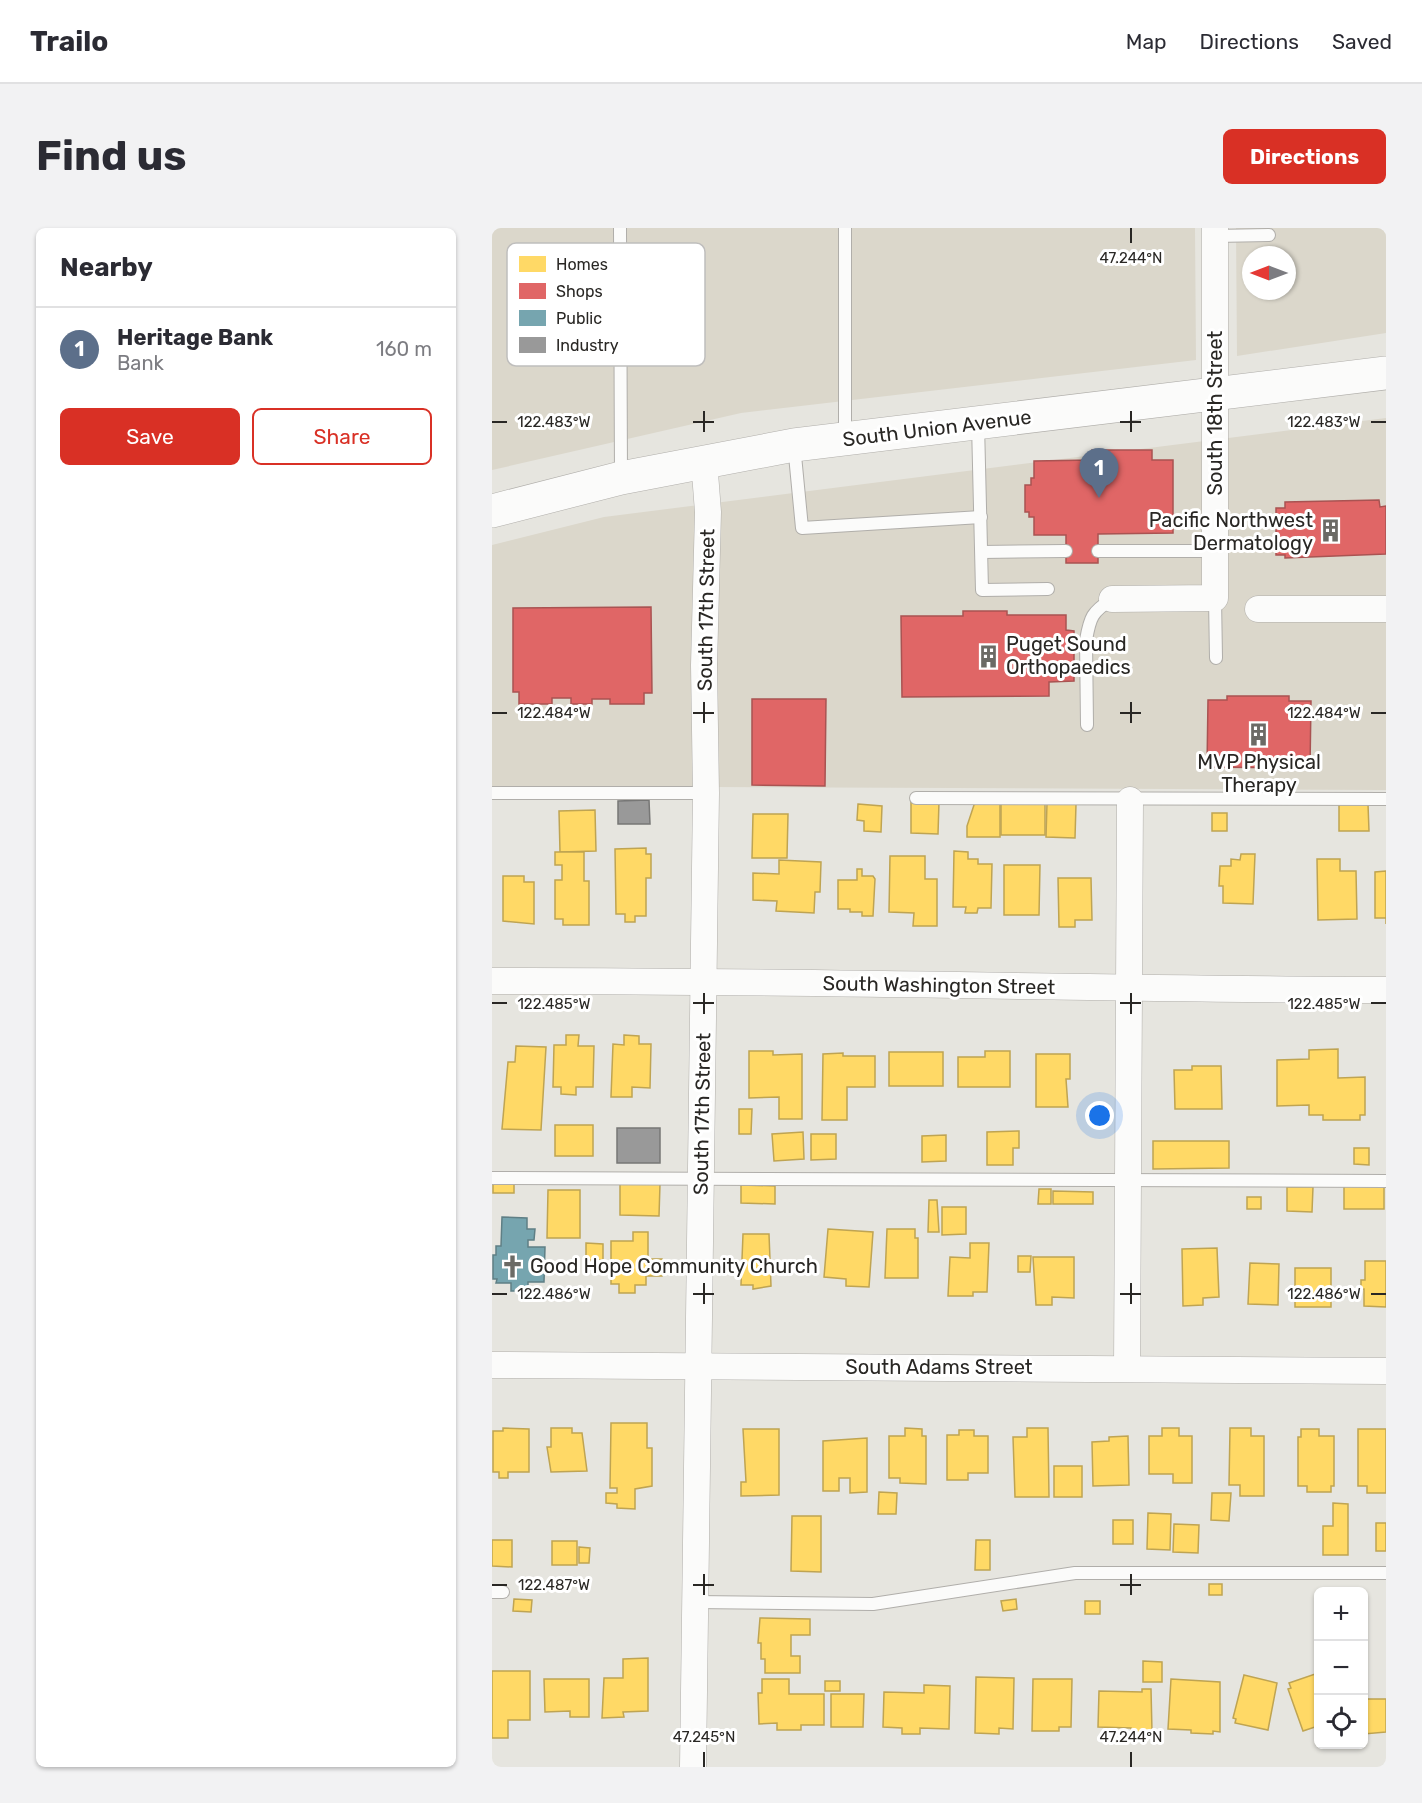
<!DOCTYPE html>
<html lang="en">
<head>
<meta charset="utf-8">
<style>
  :root { --surface:#fff; --page:#f2f2f3; --text:#2b2b33; --muted:#7c7c81; --line:#e1e1e2; --accent:#d93025 }
  body { margin:0; font-family:Rubik,sans-serif; background:var(--page); color:var(--text) }
  .controls { position:absolute; right:18px; bottom:18px; display:grid; overflow:hidden; border-radius:9px; box-shadow:0 2px 4px #0004 }
  .controls button { width:54px; height:54px; display:grid; place-items:center; padding:0; border:0; border-bottom:2px solid var(--line); background:var(--surface); color:var(--text); font:30px sans-serif }
  .compass { position:absolute; left:750px; top:18px; width:54px; height:54px; border-radius:50%; background:var(--surface); box-shadow:0 2px 4px #0004; rotate:270deg }
  .you { position:absolute; left:608px; top:888px; width:21px; height:21px; margin:-15px; border:4px solid #fff; border-radius:50%; background:#1a73e8; box-shadow:0 0 0 9px #1a73e833 }
  .badge { display:grid; place-items:center; width:39px; height:39px; border-radius:50%; background:var(--accent); color:#fff; font-size:20px; font-weight:700 }
  .pin { position:absolute; translate:-50% -50px; filter:drop-shadow(0 2px 3px #0008) }
  .pin::after { content:''; position:absolute; top:32px; width:21px; height:18px; background:inherit; clip-path:polygon(0 0,100% 0,50% 100%) }
  .list { margin:0; padding:0; list-style:none }
  h2 { display:flex; justify-content:space-between; align-items:center; height:78px; margin:0; padding:0 24px; font-size:26px }
  h2 small { font-size:20px; font-weight:400; color:var(--muted) }
  .list li { display:grid; grid-template-columns:39px 1fr auto; gap:18px; align-items:center; box-sizing:border-box; height:84px; padding:0 24px; border-top:2px solid var(--line) }
  .list b { display:block; font-size:22px; white-space:nowrap }
  .list p { margin:0; font-size:20px; white-space:nowrap; color:var(--muted) }
  .list em { font-size:20px; font-style:normal; color:var(--muted) }
  .actions { display:flex; gap:12px; padding:18px 24px }
  .actions a { flex:1; padding:14px 0; border:2px solid var(--accent); border-radius:9px; text-align:center; font-size:21px; color:var(--accent) }
  .actions .main { background:var(--accent); color:#fff }
  .icon { flex:none; width:33px; height:33px; fill:none; stroke:currentColor; stroke-width:2; stroke-linecap:round; stroke-linejoin:round }
  .map { position:relative; flex:none; width:894px; height:1539px; overflow:hidden; border-radius:9px }
  header { display:flex; align-items:center; gap:36px; box-sizing:border-box; height:84px; padding:0 30px; background:var(--surface); border-bottom:2px solid var(--line) }
  header strong { font-size:28px }
  nav { display:flex; gap:33px; margin-inline-start:auto; font-size:21px }
  .intro { display:flex; align-items:center; justify-content:space-between; box-sizing:border-box; height:144px; padding:0 36px }
  h1 { margin:0; font-size:42px }
  .button { padding:15px 27px; border-radius:9px; background:var(--accent); color:#fff; font-size:21px; font-weight:700 }
  main { display:flex; gap:36px; padding:0 36px }
  aside { flex:1; background:var(--surface); border-radius:9px; box-shadow:0 2px 4px #0004 }
  .map>svg:first-child { display:block }
  .built { fill:#dbd7cb; fill-rule:evenodd }
  .homes { fill:#ffd966; stroke:#bfa452; stroke-width:1.5 }
  .shops { fill:#e06666; stroke:#a95352; stroke-width:1.5 }
  .public { fill:#76a5af; stroke:#5f7f85; stroke-width:1.5 }
  .industry { fill:#999; stroke:#777776; stroke-width:1.5 }
  .lines { fill:none; stroke-linecap:round; stroke-linejoin:round }
  .lane-casing { stroke:#b0aeaa; stroke-width:14 }
  .street-casing { stroke:#b0aeaa; stroke-width:27 }
  .secondary-casing { stroke:#b0aeaa; stroke-width:34 }
  .lane { stroke:#fbfbfa; stroke-width:12 }
  .street { stroke:#fbfbfa; stroke-width:26 }
  .secondary { stroke:#fbfbfa; stroke-width:33 }
  .ticks { fill:none; stroke:#292724; stroke-width:2 }
  .labels { text-anchor:middle; dominant-baseline:central; stroke-width:6; stroke-linejoin:round; paint-order:stroke }
  .street-label { font-size:20px; fill:#292724; stroke:#fff }
  .poi-label { font-size:20px; fill:#292724; stroke:#fff; text-anchor:start }
  .key { fill:#fff; stroke:#bfbebd; stroke-width:1.5 }
  .key-label { font-size:16px; fill:#292724 }
  .ticks-label { font-size:15px; text-anchor:middle; fill:#292724; stroke:#fff; stroke-width:6; stroke-linejoin:round; paint-order:stroke }
</style>
</head>
<body>
<header>
<strong>Trailo</strong>
<nav><a>Map</a><a>Directions</a><a>Saved</a></nav>
</header>
<div class="intro"><h1>Find us</h1><a class="button">Directions</a></div>
<main>
<aside>
<h2>Nearby<small></small></h2>
<ul class="list">
<li><span class="badge" style="background:#5c6f8a">1</span><div><b>Heritage Bank</b><p>Bank</p></div><em>160 m</em></li>
</ul>
<div class="actions"><a class="main">Save</a><a>Share</a></div>
</aside>
<div class="map">
<svg width="894" height="1539" viewBox="0 0 894 1539">
  <rect width="100%" height="100%" fill="#e6e5df"/>
  <g class="built">
    <path d="M0,0H703L704,132L249,185L0,242Z"/>
    <path d="M744,0H894V105L745,128ZM759,27H795V63H759Z"/>
    <path d="M894,190V562L0,558V317L112,289Z"/>
  </g>
  <g class="homes">
    <path d="M419,573L447,574L446,606L419,605Z"/>
    <path d="M483,574H508V609H475V598Z"/>
    <path d="M509,574L553,575V607H509Z"/>
    <path d="M555,575L584,576L583,610L554,609Z"/>
    <path d="M366,576L390,578L389,604L372,603V593L365,592Z"/>
    <path d="M847,576H876L877,603H847Z"/>
    <path d="M103,582L104,623L68,624L67,583Z"/>
    <rect x="720" y="585" width="15" height="18"/>
    <path d="M261,586H296L295,630H260Z"/>
    <path d="M154,620V626H159V650H154V688H143V694H133V686H124L123,621Z"/>
    <path d="M462,623L476,624V631H486V636H500L499,680H486L485,685H473L474,679H461Z"/>
    <path d="M63,624H92V653H97V697H71V691H63V652H70V637H63Z"/>
    <path d="M749,626H763L761,676L731,675V658H727L728,638H739V631L748,632Z"/>
    <path d="M398,628H433V651H445V698H421L422,685L397,684Z"/>
    <path d="M825,631H848V643H864L865,691L826,692Z"/>
    <path d="M287,632L329,634L328,664H323L322,685L284,683L285,673L261,672V645L287,646Z"/>
    <path d="M512,637H548L547,687H512Z"/>
    <path d="M365,641H370V648H381L383,651L381,688H370V684H358V681H346V652H365Z"/>
    <path d="M894,643V696V690H883V644Z"/>
    <path d="M11,648H32V654H42V696L11,693Z"/>
    <path d="M566,650H599L600,692H583V699H567Z"/>
    <path d="M74,807H87L86,818H102L101,859H84V867L69,866V859H61L62,817H74Z"/>
    <path d="M132,807L147,808V816H159L158,860L140,859V869H119L121,816L132,817Z"/>
    <path d="M24,818L54,819L49,902L10,901L16,834H23Z"/>
    <path d="M846,821V850L873,849V887H868V892H831V887H817V877L785,878V832L817,831V822Z"/>
    <path d="M257,823H281V827L310,826V891H287V869L257,870Z"/>
    <path d="M493,823H518V859H466V829H493Z"/>
    <rect x="397" y="824" width="54" height="34"/>
    <path d="M351,825V828H383V859H355V892H330L331,826Z"/>
    <path d="M544,826H578V851H574L576,879H544Z"/>
    <path d="M700,838H729L730,881H683L682,842H700Z"/>
    <path d="M247,881H260L259,906H247Z"/>
    <rect x="63" y="897" width="38" height="31"/>
    <path d="M527,903V920H521V937H495V904Z"/>
    <path d="M311,904L312,931L282,933L280,906Z"/>
    <path d="M319,906H344V931L319,932Z"/>
    <path d="M454,907V933L430,934V908Z"/>
    <path d="M661,913H737V940L661,941Z"/>
    <path d="M862,920H877V937L862,936Z"/>
    <rect x="1" y="953" width="21" height="12"/>
    <path d="M128,955L168,956L167,988L128,987Z"/>
    <path d="M249,957L283,958V976L249,975Z"/>
    <rect x="852" y="958" width="40" height="23"/>
    <path d="M795,959H821L820,984L795,983Z"/>
    <path d="M547,961H559V976H546Z"/>
    <path d="M56,962H88V1010H55Z"/>
    <path d="M561,963L601,964V976H561Z"/>
    <rect x="755" y="969" width="14" height="12"/>
    <path d="M437,972H445L447,1004H436Z"/>
    <path d="M450,979H474V1006L450,1007Z"/>
    <path d="M336,1001L381,1004L377,1059L354,1058V1051L332,1049Z"/>
    <path d="M395,1001H423V1010H426V1050H393Z"/>
    <path d="M141,1004H156V1031H170V1048H154V1057H143V1065H127V1056H119V1013H141Z"/>
    <path d="M251,1006H277L279,1058L261,1061V1057H249Z"/>
    <path d="M94,1015L111,1016V1032H94Z"/>
    <path d="M478,1015H497L495,1064H481V1068H456L458,1029L478,1030Z"/>
    <path d="M725,1020L727,1069L711,1070V1077L691,1078L690,1021Z"/>
    <path d="M526,1028H539L538,1044H526Z"/>
    <path d="M541,1029H582V1070L560,1069V1077H544Z"/>
    <path d="M873,1033H894V1079L872,1078V1061H869V1052H873Z"/>
    <path d="M758,1035L787,1036L786,1077L756,1076Z"/>
    <rect x="803" y="1040" width="36" height="39"/>
    <path d="M119,1195H155V1220H160V1258L143,1261V1281L125,1280V1276L114,1275V1265H125V1260H118Z"/>
    <path d="M11,1200L37,1201V1244H16V1250H7V1244H1V1203H11Z"/>
    <path d="M59,1200H80V1205H90L95,1243L59,1244L55,1219H59Z"/>
    <path d="M413,1200L430,1201V1208H434V1256L408,1255V1250H397V1208H413Z"/>
    <path d="M535,1200H556L557,1269H523L521,1209H535Z"/>
    <path d="M670,1200H687V1208H700V1255H681V1246H657V1208H670Z"/>
    <path d="M738,1200H759V1208H772V1268H748V1257H737Z"/>
    <path d="M251,1201H287V1267L249,1268V1254H254Z"/>
    <path d="M809,1201H827V1208H842V1258H839V1264H815V1258H806V1209H809Z"/>
    <path d="M866,1201H894V1265H875V1258H866Z"/>
    <path d="M467,1202H482V1208H496V1245H476V1252H455V1207H467Z"/>
    <path d="M636,1208L637,1257L601,1258L600,1214L617,1213V1209Z"/>
    <path d="M375,1210V1264L358,1265V1250H347V1263H331V1213Z"/>
    <rect x="562" y="1238" width="28" height="31"/>
    <path d="M387,1264L405,1265L404,1286H386Z"/>
    <path d="M720,1265H739L737,1293L719,1292Z"/>
    <path d="M841,1275L856,1276V1327H831V1298H841Z"/>
    <path d="M656,1285L679,1286L678,1322L655,1321Z"/>
    <path d="M300,1288H329V1344L299,1343Z"/>
    <rect x="621" y="1292" width="20" height="24"/>
    <rect x="884" y="1295" width="10" height="28"/>
    <path d="M682,1296L707,1297L706,1325L681,1324Z"/>
    <path d="M0,1312H20V1339L0,1338Z"/>
    <path d="M484,1312H498V1342H483Z"/>
    <rect x="60" y="1313" width="25" height="24"/>
    <path d="M87,1319L98,1320L97,1335H87Z"/>
    <rect x="717" y="1356" width="13" height="11"/>
    <path d="M22,1371L40,1372L39,1384L21,1383Z"/>
    <path d="M524,1371L525,1381L511,1383L509,1373Z"/>
    <rect x="593" y="1373" width="15" height="13"/>
    <path d="M268,1390L318,1391V1407H299V1428H308V1445H273V1431H269V1415H266Z"/>
    <path d="M156,1430V1483L131,1484L132,1489L110,1490L112,1450H131V1431Z"/>
    <path d="M651,1433L670,1434V1454H651Z"/>
    <path d="M0,1443H38V1492H16V1510H0Z"/>
    <path d="M826,1445V1498L811,1503L796,1461L799,1460L797,1455Z"/>
    <path d="M752,1447L785,1455L776,1502L743,1495L744,1491L741,1490Z"/>
    <path d="M484,1449L522,1450L521,1501L507,1500V1506L483,1505Z"/>
    <path d="M52,1451H97V1489H78V1483L53,1484Z"/>
    <path d="M270,1451H297V1466H332V1497H309V1502H285V1495L267,1496L266,1465H270Z"/>
    <path d="M541,1451H580L579,1499H567V1503H540Z"/>
    <path d="M679,1451L728,1454V1504L721,1503V1506L699,1505V1502L676,1501Z"/>
    <rect x="333" y="1453" width="15" height="10"/>
    <path d="M432,1457L458,1458L457,1501L428,1500V1506H410V1500L391,1499L392,1464L432,1465Z"/>
    <path d="M650,1461H659L660,1504H639V1500L606,1499L607,1463L650,1464Z"/>
    <path d="M339,1466H372L371,1499H339Z"/>
    <path d="M872,1471H894V1504L872,1506Z"/>
  </g>
  <g class="shops">
    <path d="M600,222H660V232H681V305L606,306V335H574V307H542V289H537V284H533V257H539V250H542V233L600,232Z"/>
    <path d="M887,272L888,279L894,278V326L793,330V327H784V280H793V274Z"/>
    <path d="M159,379L160,465H152V476H118V471H100V476H79V470H60V476H27V464H21V380Z"/>
    <path d="M471,383H515V387H574V402L582,403V453L557,454V468L410,469L409,388H471Z"/>
    <path d="M735,468H797V473H819L818,540L715,539L716,472H735Z"/>
    <path d="M260,471H334L333,558L260,557Z"/>
  </g>
  <path class="public" d="M10,989L35,990V1001H43L42,1012H36V1019H53L52,1054H36V1063H19V1055H4L5,1051H1V1027H4V1018H9Z"/>
  <g class="industry">
    <path d="M157,572L158,596H126V573Z"/>
    <rect x="125" y="900" width="43" height="35"/>
  </g>
  <g class="lines">
    <defs>
      <g id="lane">
        <path d="M128,0L129,248"/>
        <path d="M723,8L777,7"/>
        <path d="M486,196L490,362L556,361"/>
        <path d="M353,210V0"/>
        <path d="M302,217L310,300L489,289"/>
        <path d="M606,323H725"/>
        <path d="M490,324L574,323"/>
        <path d="M723,370L724,430"/>
        <path d="M595,497L594,412C598,389 600,384 620,371"/>
        <path d="M0,565H214"/>
        <path d="M424,570L894,571"/>
        <path d="M0,950L894,953"/>
        <path d="M0,1364H11"/>
        <path d="M203,1374L381,1376L583,1345H894"/>
      </g>
      <g id="street">
        <path d="M620,371L723,370V0"/>
        <path d="M766,381H894"/>
        <path d="M0,753C298,752 596,761 894,762"/>
        <path d="M0,1137L894,1143"/>
        <path d="M635,1140L638,572"/>
        <path d="M201,1539L214,565L212,437L216,284L212,232"/>
      </g>
      <path id="secondary" d="M0,283L129,250L302,217L894,145"/>
    </defs>
    <use href="#lane" class="lane-casing"/>
    <use href="#street" class="street-casing"/>
    <use href="#secondary" class="secondary-casing"/>
    <use href="#lane" class="lane"/>
    <use href="#street" class="street"/>
    <use href="#secondary" class="secondary"/>
  </g>
  <path class="ticks" d="M639,0V15M212,183V204M639,183V204M0,194H15M201,194H222M628,194H649M879,194H894M212,474V495M639,474V495M0,485H15M201,485H222M628,485H649M879,485H894M212,765V786M639,765V786M0,775H15M201,775H222M628,775H649M879,775H894M212,1055V1076M639,1055V1076M0,1066H15M201,1066H222M628,1066H649M879,1066H894M212,1346V1367M639,1346V1367M0,1357H15M201,1357H222M628,1357H649M212,1524V1539M639,1524V1539"/>
  <defs>
    <symbol id="building-bare" viewBox="-9 -9 18 18"><path d="M-4-6H4V6H1V3H-1V6H-4ZM-2.5-4.3h1.7v1.8h-1.7ZM.8-4.3h1.7v1.8H.8ZM-2.5-1h1.7V.8h-1.7ZM.8-1h1.7V.8H.8Z" fill="#6b6a65" stroke="#fff" stroke-width="2.5" paint-order="stroke"/></symbol>
    <symbol id="church-bare" viewBox="-9 -9 18 18"><path d="M-1.2-6h2.4v3.5h3.3v2.4h-3.3V6h-2.4V-.1h-3.3v-2.4h3.3Z" fill="#6b6a65" stroke="#fff" stroke-width="2.5" paint-order="stroke"/></symbol>
  </defs>
  <g fill-rule="evenodd">
    <use href="#building-bare" x="822" y="286" width="33" height="33"/>
    <use href="#building-bare" x="480" y="412" width="33" height="33"/>
    <use href="#building-bare" x="750" y="490" width="33" height="33"/>
    <use href="#church-bare" x="4" y="1022" width="33" height="33"/>
  </g>
  <g class="labels">
    <g class="street-label">
      <text transform="translate(723 185) rotate(-90)">South 18th Street</text>
      <text transform="translate(445 200) rotate(-7)">South Union Avenue</text>
      <text transform="translate(214 382) rotate(-89)">South 17th Street</text>
      <text transform="translate(447 757) rotate(1)">South Washington Street</text>
      <text transform="translate(210 886) rotate(-89)">South 17th Street</text>
      <text x="447" y="1139">South Adams Street</text>
    </g>
    <g class="poi-label">
      <text x="821" y="292" text-anchor="end">Pacific Northwest<tspan x="821" dy="23">Dermatology</tspan></text>
      <text x="514" y="416">Puget Sound<tspan x="514" dy="23">Orthopaedics</tspan></text>
      <text x="767" y="534" text-anchor="middle">MVP Physical<tspan x="767" dy="23">Therapy</tspan></text>
      <text x="38" y="1038">Good Hope Community Church</text>
    </g>
  </g>
  <rect x="15" y="15" width="198" height="123" rx="9" class="key"/>
  <rect x="27" y="28" width="27" height="16" fill="#ffd966"/>
  <rect x="27" y="55" width="27" height="16" fill="#e06666"/>
  <rect x="27" y="82" width="27" height="16" fill="#76a5af"/>
  <rect x="27" y="109" width="27" height="16" fill="#999"/>
  <g class="key-label">
    <text x="64" y="42">Homes</text>
    <text x="64" y="69">Shops</text>
    <text x="64" y="96">Public</text>
    <text x="64" y="123">Industry</text>
  </g>
  <g class="ticks-label">
    <text x="639" y="35">47.244°N</text>
    <text x="832" y="199">122.483°W</text>
    <text x="62" y="199">122.483°W</text>
    <text x="832" y="490">122.484°W</text>
    <text x="62" y="490">122.484°W</text>
    <text x="62" y="781">122.485°W</text>
    <text x="832" y="781">122.485°W</text>
    <text x="62" y="1071">122.486°W</text>
    <text x="832" y="1071">122.486°W</text>
    <text x="62" y="1362">122.487°W</text>
    <text x="212" y="1514">47.245°N</text>
    <text x="639" y="1514">47.244°N</text>
  </g>
</svg>
<div class="controls">
<button>+</button>
<button>−</button>
<button><svg class="icon" aria-label="locate" viewBox="0 0 24 24"><circle cx="12" cy="12" r="6"/><path d="M12 2v4M12 18v4M2 12h4M18 12h4"/></svg></button>
</div>
<svg class="compass" viewBox="-18 -18 36 36"><path d="M0-13l5 13h-10z" fill="#e53935"/><path d="M0 13l5-13h-10z" fill="#7c7c81"/></svg>
<div class="you"></div>
<div class="pin badge" style="left:607px;top:270px;background:#5c6f8a">1</div>
</div>
</main>
</body>
</html>
